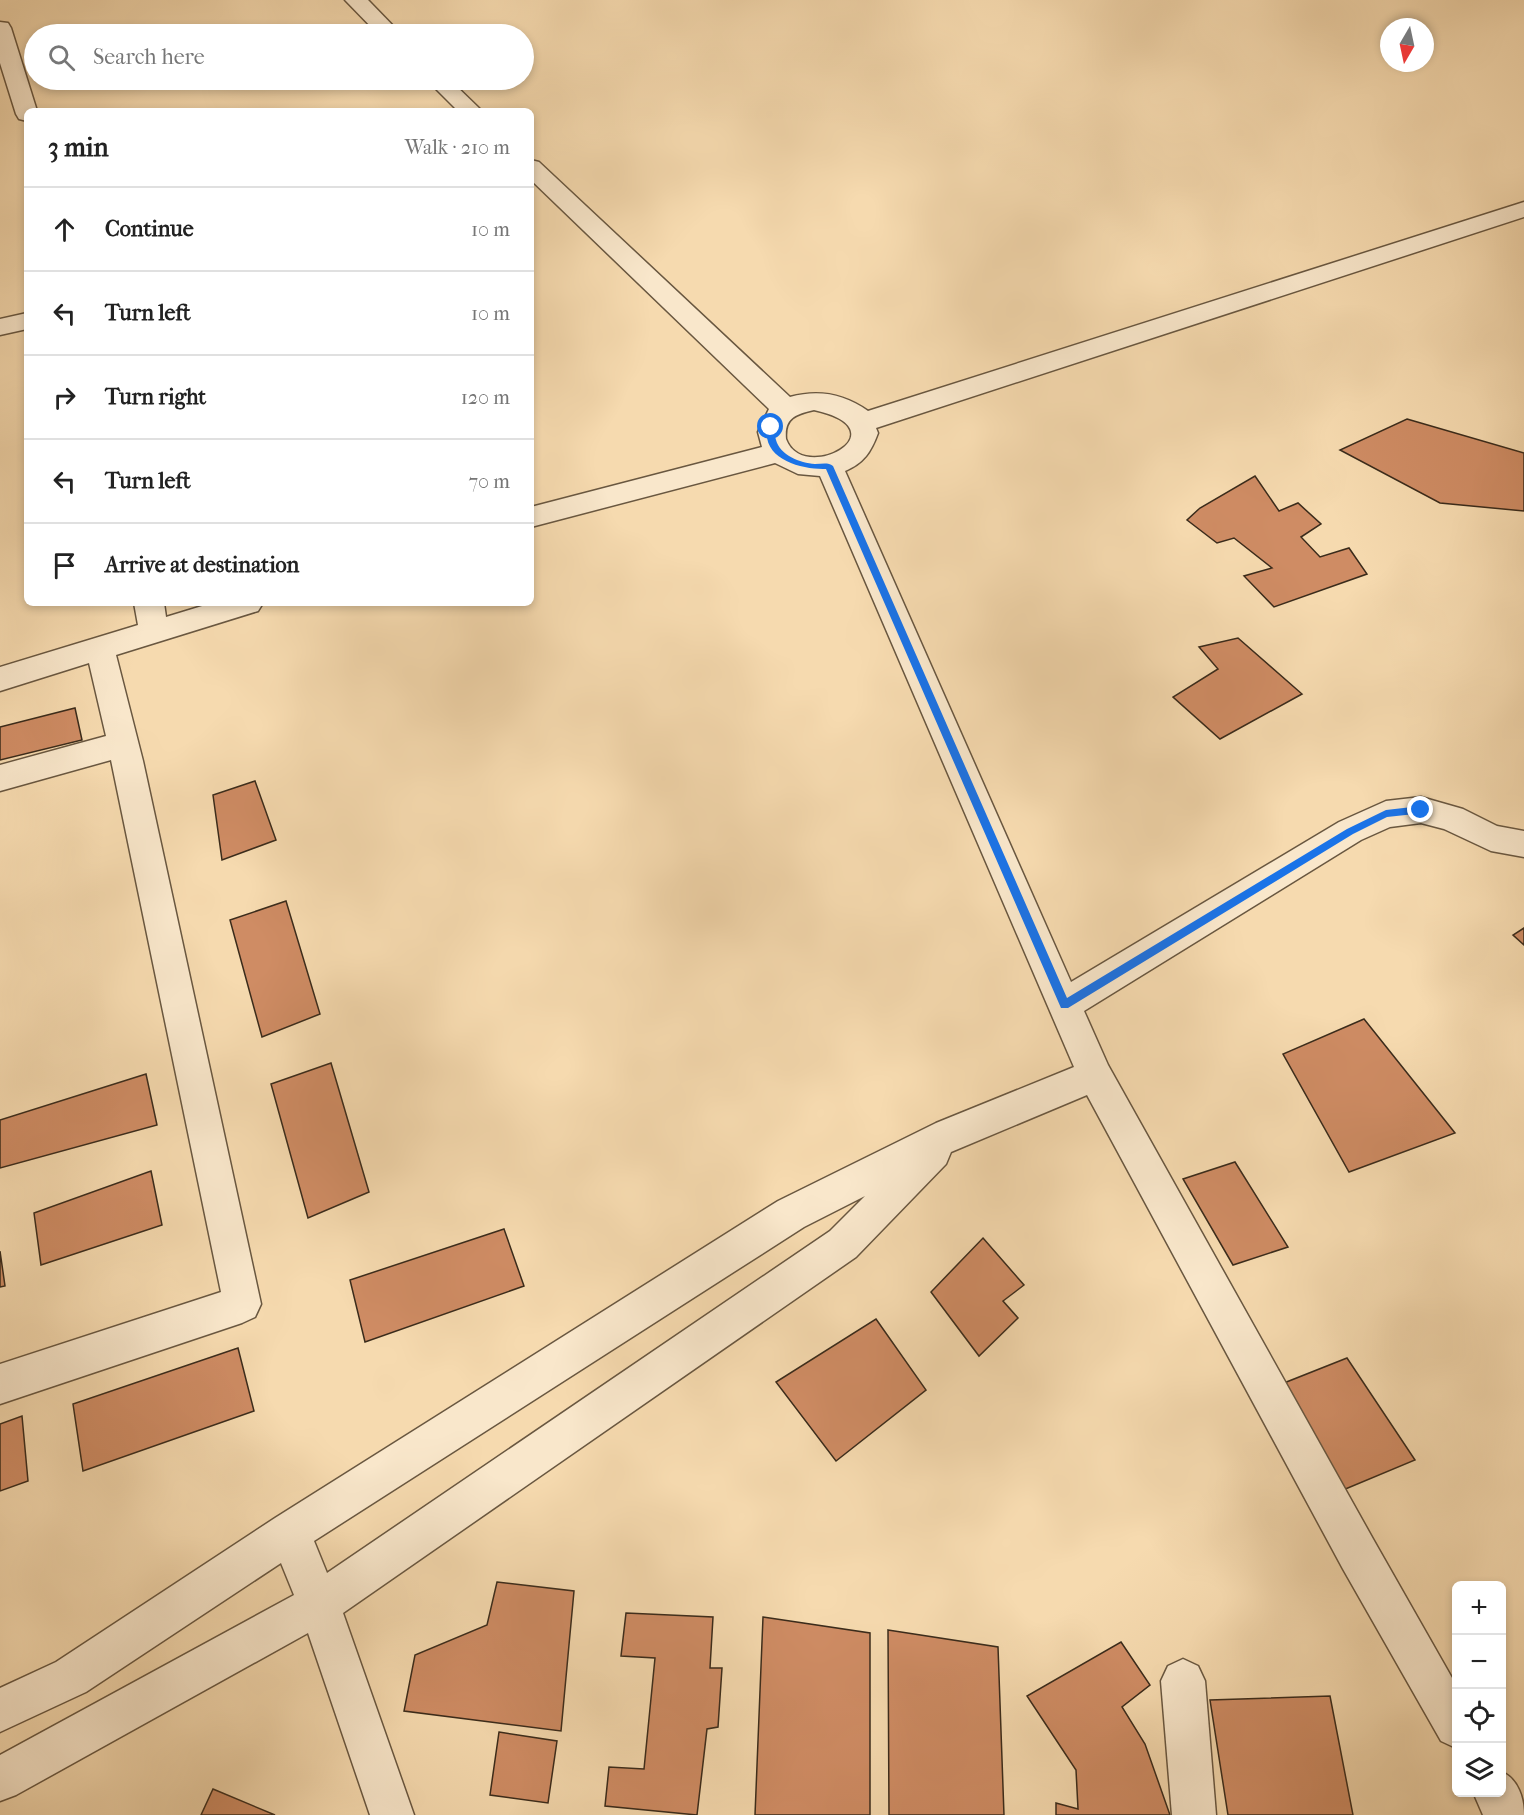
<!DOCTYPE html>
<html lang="en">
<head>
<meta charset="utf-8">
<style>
  :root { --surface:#fff; --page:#f6f6f6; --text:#222; --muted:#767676; --line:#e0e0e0 }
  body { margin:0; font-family:"IM FELL French Canon",serif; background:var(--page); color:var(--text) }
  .controls { position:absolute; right:18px; bottom:18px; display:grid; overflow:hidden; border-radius:9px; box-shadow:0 3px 9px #0003 }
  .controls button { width:54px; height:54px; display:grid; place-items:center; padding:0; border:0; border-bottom:2px solid var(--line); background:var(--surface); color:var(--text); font:30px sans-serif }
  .compass { position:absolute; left:1380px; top:18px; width:54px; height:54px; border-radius:50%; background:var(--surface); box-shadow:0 3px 9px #0003; rotate:189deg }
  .stop { position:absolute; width:18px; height:18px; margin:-14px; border:4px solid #1a73e8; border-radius:50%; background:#fff }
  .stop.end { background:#1a73e8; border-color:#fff; box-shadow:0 2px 6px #0008 }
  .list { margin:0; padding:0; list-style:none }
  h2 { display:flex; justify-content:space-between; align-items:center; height:78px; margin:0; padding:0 24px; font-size:26px }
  h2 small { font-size:20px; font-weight:400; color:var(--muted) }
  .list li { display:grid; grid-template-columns:39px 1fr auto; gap:18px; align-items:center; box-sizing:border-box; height:84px; padding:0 24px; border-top:2px solid var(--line) }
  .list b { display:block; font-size:22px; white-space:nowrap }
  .list em { font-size:20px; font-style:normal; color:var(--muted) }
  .icon { flex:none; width:33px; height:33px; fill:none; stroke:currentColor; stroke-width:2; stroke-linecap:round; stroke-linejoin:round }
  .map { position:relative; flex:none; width:1524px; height:1815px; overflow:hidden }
  .search { position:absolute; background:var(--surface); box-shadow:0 3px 9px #0003; left:24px; top:24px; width:510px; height:66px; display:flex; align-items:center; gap:15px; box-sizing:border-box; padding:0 21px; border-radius:33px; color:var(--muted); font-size:22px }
  .panel { position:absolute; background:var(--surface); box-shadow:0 3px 9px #0003; left:24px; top:108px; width:510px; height:498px; border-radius:9px }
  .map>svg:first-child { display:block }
  .building { fill:#cf8c64; stroke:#3a2b1b; stroke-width:1.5 }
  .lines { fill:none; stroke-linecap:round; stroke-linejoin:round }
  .minor-casing { stroke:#695740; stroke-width:3 }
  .minor { fill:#f9e7cb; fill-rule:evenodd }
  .route { fill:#1a73e8 }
</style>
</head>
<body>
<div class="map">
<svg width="1524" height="1815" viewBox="0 0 1524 1815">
  <rect width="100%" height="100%" fill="#f6daaf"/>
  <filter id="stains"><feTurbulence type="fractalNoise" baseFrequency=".00333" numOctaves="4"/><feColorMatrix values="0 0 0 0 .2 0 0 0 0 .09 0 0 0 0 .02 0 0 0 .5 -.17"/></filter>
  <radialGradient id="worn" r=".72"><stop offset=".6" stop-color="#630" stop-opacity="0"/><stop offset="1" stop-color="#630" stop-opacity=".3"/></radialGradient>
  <g class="building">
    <path d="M1407,419L1524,453V511L1440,503L1340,450Z"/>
    <path d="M1255,476L1279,511L1298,503L1321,524L1301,537L1320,557L1349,548L1367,574L1274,607L1244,576L1272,568L1234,538L1217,543L1187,520L1200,508Z"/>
    <path d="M1238,638L1302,694L1220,739L1173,697L1218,669L1199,647Z"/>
    <path d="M75,708L82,740L0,760V727Z"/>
    <path d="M255,781L276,840L222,860L213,795Z"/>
    <path d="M286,901L320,1014L262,1037L230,920Z"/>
    <path d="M1524,928V945L1513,935Z"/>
    <path d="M1364,1019L1455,1133L1349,1172L1283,1054Z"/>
    <path d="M331,1063L369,1192L308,1218L271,1084Z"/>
    <path d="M146,1074L157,1125L0,1168V1120Z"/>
    <path d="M1235,1162L1288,1247L1233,1265L1183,1179Z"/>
    <path d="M151,1171L162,1225L41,1265L34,1213Z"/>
    <path d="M504,1229L524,1286L365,1342L350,1280Z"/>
    <path d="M983,1238L1024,1285L1003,1301L1018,1318L979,1356L931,1292Z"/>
    <path d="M0,1251L5,1286L0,1287Z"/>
    <path d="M876,1319L926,1390L836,1461L776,1382Z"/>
    <path d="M238,1348L254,1411L83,1471L73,1404Z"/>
    <path d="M1347,1358L1415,1460L1343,1490L1284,1383Z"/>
    <path d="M22,1416L28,1481L0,1491V1424Z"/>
    <path d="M497,1582L574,1591L561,1731L404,1711L415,1655L487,1625Z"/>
    <path d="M626,1613L713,1617L710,1668H722L718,1727L707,1729L697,1815L605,1806L609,1767L644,1769L655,1658L621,1656Z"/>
    <path d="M763,1617L870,1633V1815H755Z"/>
    <path d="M888,1630L998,1647L1004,1815H889Z"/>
    <path d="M1121,1642L1150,1685L1122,1707L1145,1744L1170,1815H1056V1803L1078,1809L1076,1770L1027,1696Z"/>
    <path d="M1330,1696L1353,1815H1228L1210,1700Z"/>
    <path d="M499,1732L557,1741L548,1803L490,1795Z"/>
    <path d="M213,1789L275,1815H201Z"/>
  </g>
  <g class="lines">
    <defs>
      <g id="minor">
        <path d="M345,0H368L401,34H378Z"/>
        <path d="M0,22L8,23L11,28L37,111H27V121L19,119L16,114L0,63Z"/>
        <path d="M427,80H450L482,111H458Z"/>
        <path d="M531,160L539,162L790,397C819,389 844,394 868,411L1524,202V217L876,428L878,433C871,452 864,463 845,471L1071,982L1339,822L1386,801L1421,797L1463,809L1497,826L1524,831V857L1491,851L1444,829L1421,823L1390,827L1361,840L1084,1011L1108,1065L1373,1539L1456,1685V1748L1441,1741L1343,1569L1087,1095L951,1152L946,1164L856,1257L343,1613L414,1815H370L308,1633L16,1795L0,1801V1755L294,1595L281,1563L86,1692L0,1732V1688L56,1662L275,1518L778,1201L936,1123L1074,1067L820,476L798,474L775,463L531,527V507L762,447L758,432L769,409L531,180ZM814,410C905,430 803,486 786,439C784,418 796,414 814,410ZM865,1196L830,1231L327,1573L314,1541L804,1227Z"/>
        <path d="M27,313V329L0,335V319Z"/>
        <path d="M134,603H164L166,617L212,603H263L258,611L116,655L143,761L261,1304L255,1317L242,1323L0,1404V1364L221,1292L111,760L0,791V765L106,736L89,663L0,691V667L138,625Z"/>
        <path d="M1183,1659L1198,1666L1205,1681L1216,1815H1172L1161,1681L1168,1666Z"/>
        <path d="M1502,1772C1518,1779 1524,1798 1524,1815H1483L1473,1792H1502Z"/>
      </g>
    </defs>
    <use href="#minor" class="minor-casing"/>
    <use href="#minor" class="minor"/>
  </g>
  <path class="route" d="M768,425H774C775,430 774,435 776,440C780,455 800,463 815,464C822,464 828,462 833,466L1067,998L1347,829L1386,810L1421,806L1424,807V813L1387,817L1353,834L1068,1008H1061L826,469C802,470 759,459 768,425Z"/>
  <rect width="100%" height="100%" filter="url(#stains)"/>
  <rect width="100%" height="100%" fill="url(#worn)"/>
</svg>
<div class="controls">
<button>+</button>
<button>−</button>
<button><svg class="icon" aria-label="locate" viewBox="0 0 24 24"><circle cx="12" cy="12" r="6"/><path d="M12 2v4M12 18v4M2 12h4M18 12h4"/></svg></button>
<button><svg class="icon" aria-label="layers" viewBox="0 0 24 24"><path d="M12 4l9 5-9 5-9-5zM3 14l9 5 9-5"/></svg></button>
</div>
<svg class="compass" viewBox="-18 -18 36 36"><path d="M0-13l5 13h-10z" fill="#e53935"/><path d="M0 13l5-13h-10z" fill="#767676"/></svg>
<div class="stop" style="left:771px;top:427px"></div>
<div class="stop end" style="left:1421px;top:810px"></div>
<div class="search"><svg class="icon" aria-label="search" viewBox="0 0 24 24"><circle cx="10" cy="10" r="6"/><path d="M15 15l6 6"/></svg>Search here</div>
<section class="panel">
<h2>3 min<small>Walk · 210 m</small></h2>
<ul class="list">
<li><svg class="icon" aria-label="ahead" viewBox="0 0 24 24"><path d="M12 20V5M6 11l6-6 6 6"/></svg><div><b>Continue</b></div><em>10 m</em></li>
<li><svg class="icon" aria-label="left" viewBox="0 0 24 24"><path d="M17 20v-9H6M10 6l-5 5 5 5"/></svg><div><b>Turn left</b></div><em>10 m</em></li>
<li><svg class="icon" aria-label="right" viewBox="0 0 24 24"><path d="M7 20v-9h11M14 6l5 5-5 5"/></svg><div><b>Turn right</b></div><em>120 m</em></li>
<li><svg class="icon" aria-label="left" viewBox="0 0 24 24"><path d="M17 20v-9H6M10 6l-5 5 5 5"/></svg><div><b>Turn left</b></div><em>70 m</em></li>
<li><svg class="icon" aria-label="arrive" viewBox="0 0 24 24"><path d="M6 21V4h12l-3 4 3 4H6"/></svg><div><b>Arrive at destination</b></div></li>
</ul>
</section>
</div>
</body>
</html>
